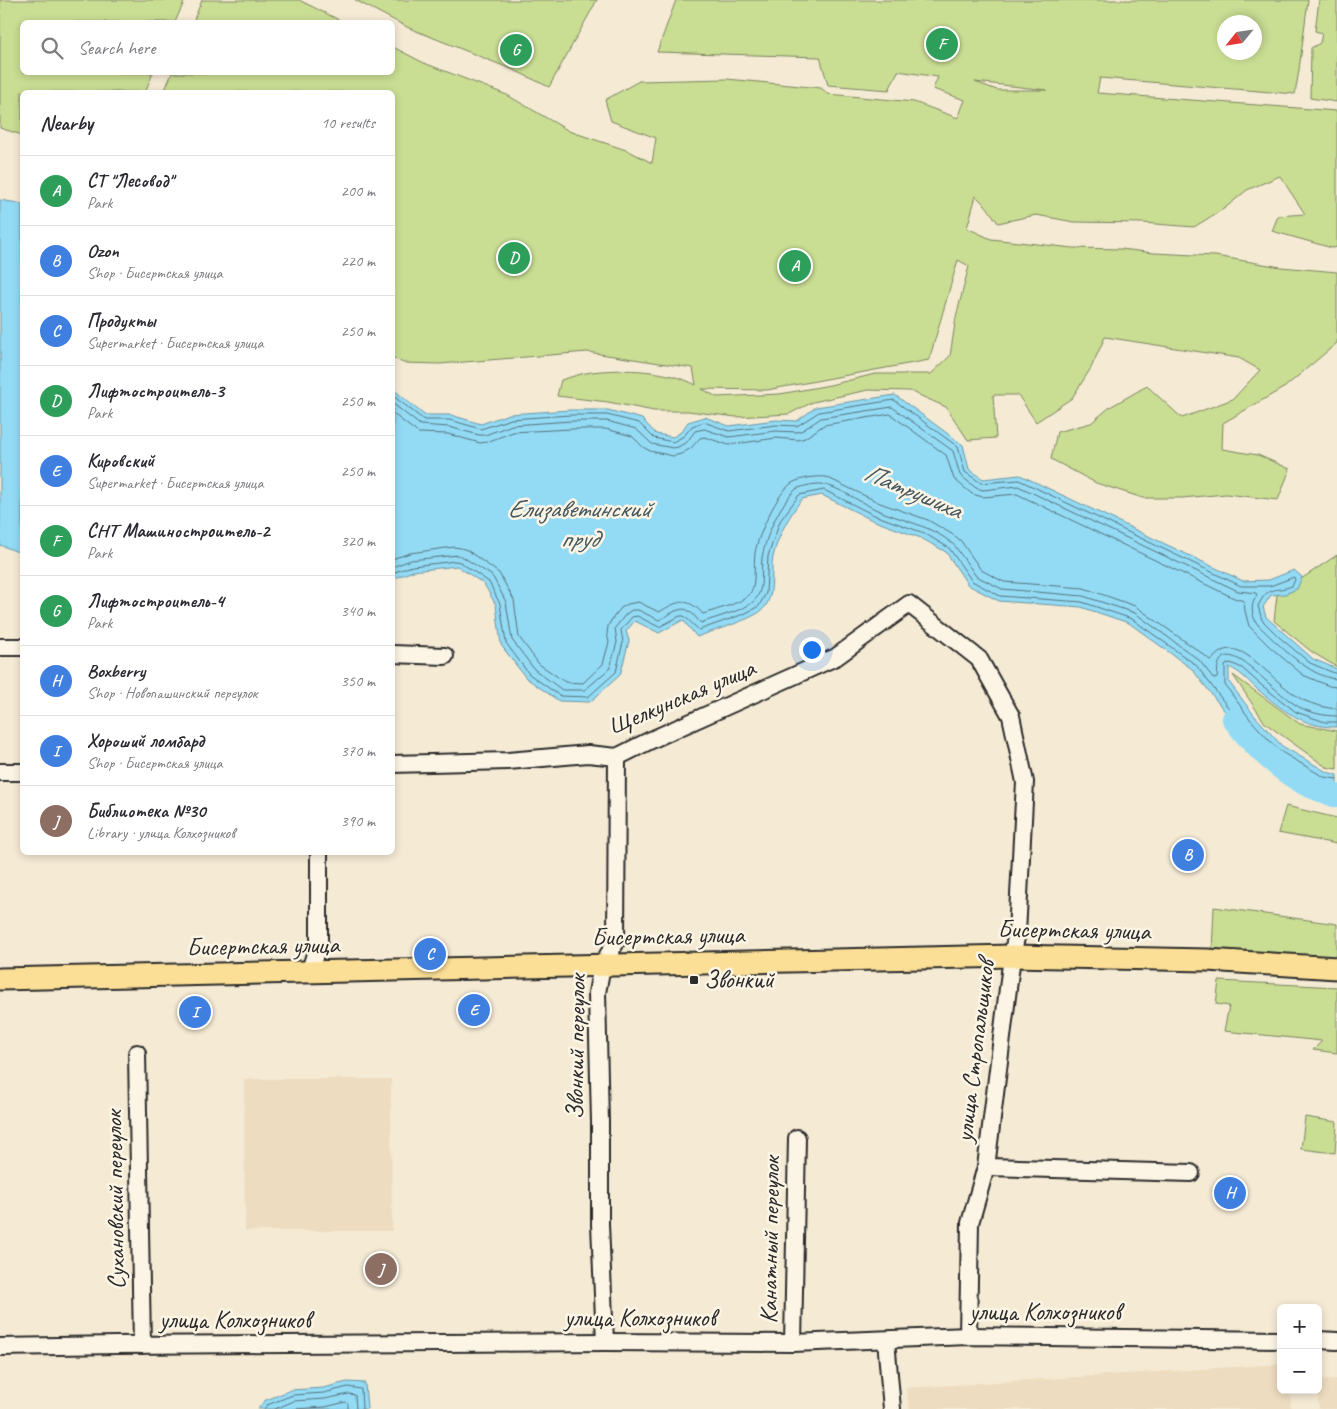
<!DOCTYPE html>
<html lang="en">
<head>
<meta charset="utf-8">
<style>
  :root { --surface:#fff; --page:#f7f7f7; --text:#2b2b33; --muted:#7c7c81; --line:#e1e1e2; --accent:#2b2b2b }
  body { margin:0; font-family:Caveat,sans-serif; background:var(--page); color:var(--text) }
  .controls { position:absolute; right:15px; bottom:15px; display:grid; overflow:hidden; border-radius:8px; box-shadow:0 2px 8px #0003 }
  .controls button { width:45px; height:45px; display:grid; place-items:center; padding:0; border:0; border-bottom:1px solid var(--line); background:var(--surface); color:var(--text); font:25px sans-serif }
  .compass { position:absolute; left:1217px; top:15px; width:45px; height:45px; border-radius:50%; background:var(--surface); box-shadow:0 2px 8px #0003; rotate:240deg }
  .you { position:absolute; left:811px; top:649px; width:18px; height:18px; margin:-12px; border:4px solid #fff; border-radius:50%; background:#1a73e8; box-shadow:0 0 0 8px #1a73e833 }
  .badge { display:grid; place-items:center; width:32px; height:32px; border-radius:50%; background:var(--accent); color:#fff; font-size:16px; font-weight:700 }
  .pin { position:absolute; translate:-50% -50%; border:2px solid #fff; box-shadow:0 1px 5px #0006 }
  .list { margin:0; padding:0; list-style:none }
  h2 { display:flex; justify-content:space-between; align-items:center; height:65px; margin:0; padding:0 20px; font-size:21px }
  h2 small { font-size:16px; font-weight:400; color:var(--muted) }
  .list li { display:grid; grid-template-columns:32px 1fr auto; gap:15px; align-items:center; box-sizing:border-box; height:70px; padding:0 20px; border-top:1px solid var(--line) }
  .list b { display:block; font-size:19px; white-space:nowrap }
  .list p { margin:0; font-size:16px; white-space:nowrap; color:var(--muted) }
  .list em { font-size:16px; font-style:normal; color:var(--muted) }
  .icon { flex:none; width:28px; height:28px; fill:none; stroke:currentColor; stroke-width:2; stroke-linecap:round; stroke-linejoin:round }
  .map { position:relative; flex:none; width:1337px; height:1409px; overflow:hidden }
  .search { position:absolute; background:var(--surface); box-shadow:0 2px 8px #0003; left:20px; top:20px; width:375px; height:55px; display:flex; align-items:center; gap:12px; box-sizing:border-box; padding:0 18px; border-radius:8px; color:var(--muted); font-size:19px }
  .panel { position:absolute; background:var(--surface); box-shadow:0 2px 8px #0003; left:20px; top:90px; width:375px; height:765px; border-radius:8px }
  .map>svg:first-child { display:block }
  .built { fill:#eddcbf }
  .green { fill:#c9dd93; stroke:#7a845f; fill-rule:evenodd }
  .water { fill:#93dbf5; stroke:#6995a4 }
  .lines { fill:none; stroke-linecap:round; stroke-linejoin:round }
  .shore { stroke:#55717c; stroke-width:1 }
  .river { stroke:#93dbf5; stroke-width:24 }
  .minor-casing { stroke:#2b2b2b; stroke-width:20 }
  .major-casing { stroke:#2b2b2b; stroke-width:25 }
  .minor { stroke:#fcf5e5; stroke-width:16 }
  .major { stroke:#fbdf96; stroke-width:21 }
  .poi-dot { fill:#2b2b2b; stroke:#fcf5e5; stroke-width:2 }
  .labels { text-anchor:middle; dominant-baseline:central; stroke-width:5; stroke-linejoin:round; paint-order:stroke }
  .street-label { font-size:25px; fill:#2b2b2b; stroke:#fcf5e5 }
  .poi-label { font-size:25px; fill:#2b2b2b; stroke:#fcf5e5; text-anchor:start }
  .water-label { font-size:26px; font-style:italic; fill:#45575e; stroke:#fcf5e5 }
</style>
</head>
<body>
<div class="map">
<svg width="1337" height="1409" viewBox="0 0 1337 1409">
  <rect width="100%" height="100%" fill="#f5ead4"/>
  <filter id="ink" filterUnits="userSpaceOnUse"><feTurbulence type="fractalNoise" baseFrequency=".02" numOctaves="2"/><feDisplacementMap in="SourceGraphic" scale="10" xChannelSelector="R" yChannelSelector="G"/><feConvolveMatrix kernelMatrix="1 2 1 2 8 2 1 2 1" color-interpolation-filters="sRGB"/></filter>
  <g filter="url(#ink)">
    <g class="built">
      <path d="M244,1079H391L392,1231H245Z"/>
      <path d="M1281,1364V1390H1290L1291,1409H910L906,1388Z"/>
      <path d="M1337,1379V1409H1319L1317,1390L1318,1380Z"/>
    </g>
    <g class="green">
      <path d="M0,0H185L175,22H22V72L153,73L145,92H22V135L0,128Z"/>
      <path d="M202,0H299L343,22H193Z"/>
      <path d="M355,0H597L549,87L516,71L409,28Z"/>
      <path d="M676,0H1308L1299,70L1295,94L1100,78L1097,93L1337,111V247L1332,248L1272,231L1278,216L1305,214L1280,176L1247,190L1225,208L1194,227L1143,223L1074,222L1036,215L998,223L987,207L976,196L967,228L991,239L1073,248L1121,249L1154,253L1215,256L1281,267L1337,272V343L1285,387L1223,423L1222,449L1258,455L1290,469L1278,500L1226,494L1182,498H1143L1096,483L1051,459L1057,432L1091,423L1110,407L1147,386L1182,418L1233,399L1260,370L1239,358L1105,337L1091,368L1072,398L1036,422L1018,395H993L996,438L968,440L946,407L910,391L868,390L813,402L789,414L736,417L688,411H654L608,402L557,396L561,380C571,377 582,373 592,372C624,368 668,370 696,385L693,368L587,352L440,364L403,363L392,357V92H164L172,73L392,72L393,47L424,63L507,95L569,131L629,151L652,163L656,138L611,121L605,100L639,81L727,79L821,88L828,94L914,102L958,118L965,100L933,89L938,77L898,71L889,90L828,85L820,57L657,52ZM1224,22H1254V52H1224ZM975,82L1047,90H997ZM958,260L969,266L956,317L950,356L931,374H875L830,385L780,394L717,397L702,389L767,390L929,360Z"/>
      <path d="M1319,0H1337V102L1310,98L1311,48L1320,43L1322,33L1315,31Z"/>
      <path d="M1337,555V667L1312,652L1274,621L1277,595Z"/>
      <path d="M1233,675L1300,724L1337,731V769L1326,767L1265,723Z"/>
      <path d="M1286,806L1337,818V844L1278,833Z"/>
      <path d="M1214,907L1337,924V958L1212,952Z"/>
      <path d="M1219,981L1337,987V1053L1313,1050L1322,1041L1224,1031L1229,1006L1216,1004Z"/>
      <path d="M1305,1117L1337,1122L1335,1153L1301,1149Z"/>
    </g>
    <g class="water">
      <path d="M0,200L18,203L22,205V552H18L0,545Z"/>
      <path d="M393,389L424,415H451L481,424L509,414L570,410H608L642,419L656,434L673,437L681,432L688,422L705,417L729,426L776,420L797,421L816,407L895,395L963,445L969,469L983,479L1020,475L1243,581L1269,580L1294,570L1302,577L1297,589L1285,594L1271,595L1263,607L1266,617L1313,659L1337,669V727C1304,728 1281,709 1257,689C1248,681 1241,672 1229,667V682L1254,715L1282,746L1327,772L1337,775V796L1308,785L1276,763L1223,709L1192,669L1129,623L1081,607L999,601L968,585L946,552L921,538L872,520L822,495L802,499C789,516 778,535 773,557C770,573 776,599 761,611C748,621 714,630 697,637L683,620L659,633L635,621L626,631L629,641L620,675L590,702L559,701L526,678L501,645L496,605L484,584L457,566L413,571L393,579Z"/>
      <path d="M347,1382L365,1383L367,1409H258L264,1401L291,1390L323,1388Z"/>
    </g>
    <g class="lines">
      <g class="shore">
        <path d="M392,395L424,420H450L481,429L511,419L570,415H607L639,423L654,438L673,442L684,436L692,426L704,422L729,431L776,425L797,426L819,412L894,400L958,447L965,472L981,483L1019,480L1241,586H1270L1294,577L1295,580L1292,586C1273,593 1269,584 1258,606L1262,620L1279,637L1310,663L1334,673H1337"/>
        <path d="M392,403L420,425L449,427L479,435H485L512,425L571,421H607L636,429L652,444L673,448L678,447L687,442L695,431L704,429L729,437L776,431L797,432L803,430L821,418L892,407L953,451L960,475L976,488L983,490L1018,486L1238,591L1256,593L1257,595C1250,605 1251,615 1258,625C1277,643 1310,678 1337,679"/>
        <path d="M392,413L418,433L448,434L480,443L487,442L513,432L571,429H606L632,436L643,447L650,451L673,456L681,454L691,448L700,438L704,437L729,445L776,438L798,440L805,438L824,425L890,414L946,455L954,479L972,494L983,497L1017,494L1234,598L1244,601L1245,611L1249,626L1270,647L1303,675L1329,686L1337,687"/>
        <path d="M392,559L410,553L454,547L461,548L467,550L499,573L514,600L519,637L539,664L565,682L583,683L603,664L609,642L607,634L608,626L612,619L621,608L628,604L638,602L659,612C670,606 682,597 694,606C698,608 700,611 703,614C715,610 742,603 749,595C757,586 753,565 755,553C758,535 777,493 792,483C801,478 817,476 826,477L880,503L928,520L955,536L961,541L981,570L1004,582L1084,588L1135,606L1203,654L1210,660H1212C1231,634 1254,661 1270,674C1278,682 1294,695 1303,700C1314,705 1326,708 1337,709"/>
        <path d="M392,567L411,560L458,555L463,557L491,575L494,579L506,602L512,640L534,669L562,690H585L610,668L617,642L615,628L626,614L632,610H638L659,620C668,616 680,605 689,611C694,614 697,620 701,623C713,618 746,610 754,601C766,589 759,568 763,553C768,531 779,506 796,489C803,486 818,482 826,485C841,489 860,502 875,509C899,520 935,526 955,546L976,576L1002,589L1083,596L1135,613L1199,660L1214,679L1217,678C1218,674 1217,669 1218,666C1225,640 1257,673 1265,680C1274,688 1289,701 1299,707C1310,713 1325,716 1337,716"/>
        <path d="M392,573L412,566L456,561L460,562L489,582L500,604L506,643L529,674L560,696L588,697L616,672L623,642L621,630L632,617L637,616L659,627L680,616H684L699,630L744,614L759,606L766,593L768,556L780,521L799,495L824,490L874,515L924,533L949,548L972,581L1000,596L1082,602L1132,619L1196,665L1227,706L1279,759L1311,780L1337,791"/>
        <path d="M1337,722H1325L1296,712L1260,684L1242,668L1231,663L1227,664L1225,666V685L1250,719L1278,750L1324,777L1337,779"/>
        <path d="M264,1409L267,1405L293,1395L324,1393L348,1387L361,1389L362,1409"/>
        <path d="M275,1409L294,1401L325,1399L349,1394L355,1395L356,1409"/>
        <path d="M295,1409L325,1407L346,1402L348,1404V1409"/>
      </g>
      <path class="river" d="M1234,719C1252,744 1277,767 1304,783C1314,788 1326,792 1337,796"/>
      <defs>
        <g id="minor">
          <path d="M0,647H22"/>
          <path d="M392,654L445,656"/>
          <path d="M392,764L508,761L588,754L617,757L651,740L836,657L909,604L979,659L1011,716L1025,782L1017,933L1012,956L986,1167L970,1223L968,1336"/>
          <path d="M0,772H22"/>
          <path d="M309,973L319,942V852"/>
          <path d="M137,1053L142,1345"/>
          <path d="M986,1167L1191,1173"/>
          <path d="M886,1340L892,1409"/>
          <path d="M1318,1340L1337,1341"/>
          <path d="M605,1342L600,1224V1122L597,993L602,965L616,942L617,757"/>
          <path d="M793,1343L797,1138"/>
          <path d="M0,1347L116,1345L605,1342L793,1343L968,1336L1281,1340"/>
        </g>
        <path id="major" d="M0,979L1012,956L1207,960L1337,968"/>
      </defs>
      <use href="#minor" class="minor-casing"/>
      <use href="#major" class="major-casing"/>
      <use href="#minor" class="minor"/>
      <use href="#major" class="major"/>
    </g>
  </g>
  <rect class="poi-dot" x="689" y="975" width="10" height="10" rx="2.5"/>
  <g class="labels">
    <g class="street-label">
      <text transform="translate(682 697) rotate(-23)">Щелкунская улица</text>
      <text transform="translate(1074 930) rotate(1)">Бисертская улица</text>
      <text transform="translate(668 936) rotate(-1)">Бисертская улица</text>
      <text transform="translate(263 946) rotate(-1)">Бисертская улица</text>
      <text transform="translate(576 1047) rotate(-89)">Звонкий переулок</text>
      <text transform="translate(975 1051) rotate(-83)">улица Стропальщиков</text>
      <text transform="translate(115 1200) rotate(-91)">Сухановский переулок</text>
      <text transform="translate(770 1240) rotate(-89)">Канатный переулок</text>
      <text x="1045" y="1312">улица Колхозников</text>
      <text x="640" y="1318">улица Колхозников</text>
      <text x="235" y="1320">улица Колхозников</text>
    </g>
    <g class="poi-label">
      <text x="704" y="980">Звонкий</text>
    </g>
    <g class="water-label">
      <text transform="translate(913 491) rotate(23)">Патрушиха</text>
      <text x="579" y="508">Елизаветинский<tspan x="579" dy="30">пруд</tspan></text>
    </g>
  </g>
</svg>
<div class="controls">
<button>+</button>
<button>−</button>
</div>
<svg class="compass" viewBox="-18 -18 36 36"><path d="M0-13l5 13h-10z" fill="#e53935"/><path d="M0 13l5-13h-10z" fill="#7c7c81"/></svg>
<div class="you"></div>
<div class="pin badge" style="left:795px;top:266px;background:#2e9e5b">A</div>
<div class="pin badge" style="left:1188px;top:855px;background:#3f7fe0">B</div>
<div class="pin badge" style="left:430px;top:954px;background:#3f7fe0">C</div>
<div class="pin badge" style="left:514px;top:258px;background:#2e9e5b">D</div>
<div class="pin badge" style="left:474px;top:1010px;background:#3f7fe0">E</div>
<div class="pin badge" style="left:942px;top:44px;background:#2e9e5b">F</div>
<div class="pin badge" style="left:516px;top:50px;background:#2e9e5b">G</div>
<div class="pin badge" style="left:1230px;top:1193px;background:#3f7fe0">H</div>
<div class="pin badge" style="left:195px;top:1012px;background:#3f7fe0">I</div>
<div class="pin badge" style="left:381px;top:1269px;background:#8d6e63">J</div>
<div class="search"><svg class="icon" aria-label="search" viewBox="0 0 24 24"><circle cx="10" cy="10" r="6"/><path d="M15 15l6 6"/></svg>Search here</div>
<section class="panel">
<h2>Nearby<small>10 results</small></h2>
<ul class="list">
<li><span class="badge" style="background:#2e9e5b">A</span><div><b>СТ &quot;Лесовод&quot;</b><p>Park</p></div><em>200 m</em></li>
<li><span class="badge" style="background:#3f7fe0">B</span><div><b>Ozon</b><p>Shop · Бисертская улица</p></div><em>220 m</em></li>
<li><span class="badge" style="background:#3f7fe0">C</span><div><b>Продукты</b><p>Supermarket · Бисертская улица</p></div><em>250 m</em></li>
<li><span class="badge" style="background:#2e9e5b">D</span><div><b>Лифтостроитель-3</b><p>Park</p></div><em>250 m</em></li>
<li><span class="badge" style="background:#3f7fe0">E</span><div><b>Кировский</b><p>Supermarket · Бисертская улица</p></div><em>250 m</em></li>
<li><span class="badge" style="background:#2e9e5b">F</span><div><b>СНТ Машиностроитель-2</b><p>Park</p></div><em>320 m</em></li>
<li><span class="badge" style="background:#2e9e5b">G</span><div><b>Лифтостроитель-4</b><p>Park</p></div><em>340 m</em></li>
<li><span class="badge" style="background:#3f7fe0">H</span><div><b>Boxberry</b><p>Shop · Новопашинский переулок</p></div><em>350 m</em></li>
<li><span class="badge" style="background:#3f7fe0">I</span><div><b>Хороший ломбард</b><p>Shop · Бисертская улица</p></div><em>370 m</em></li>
<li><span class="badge" style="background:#8d6e63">J</span><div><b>Библиотека №30</b><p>Library · улица Колхозников</p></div><em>390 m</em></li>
</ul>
</section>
</div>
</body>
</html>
